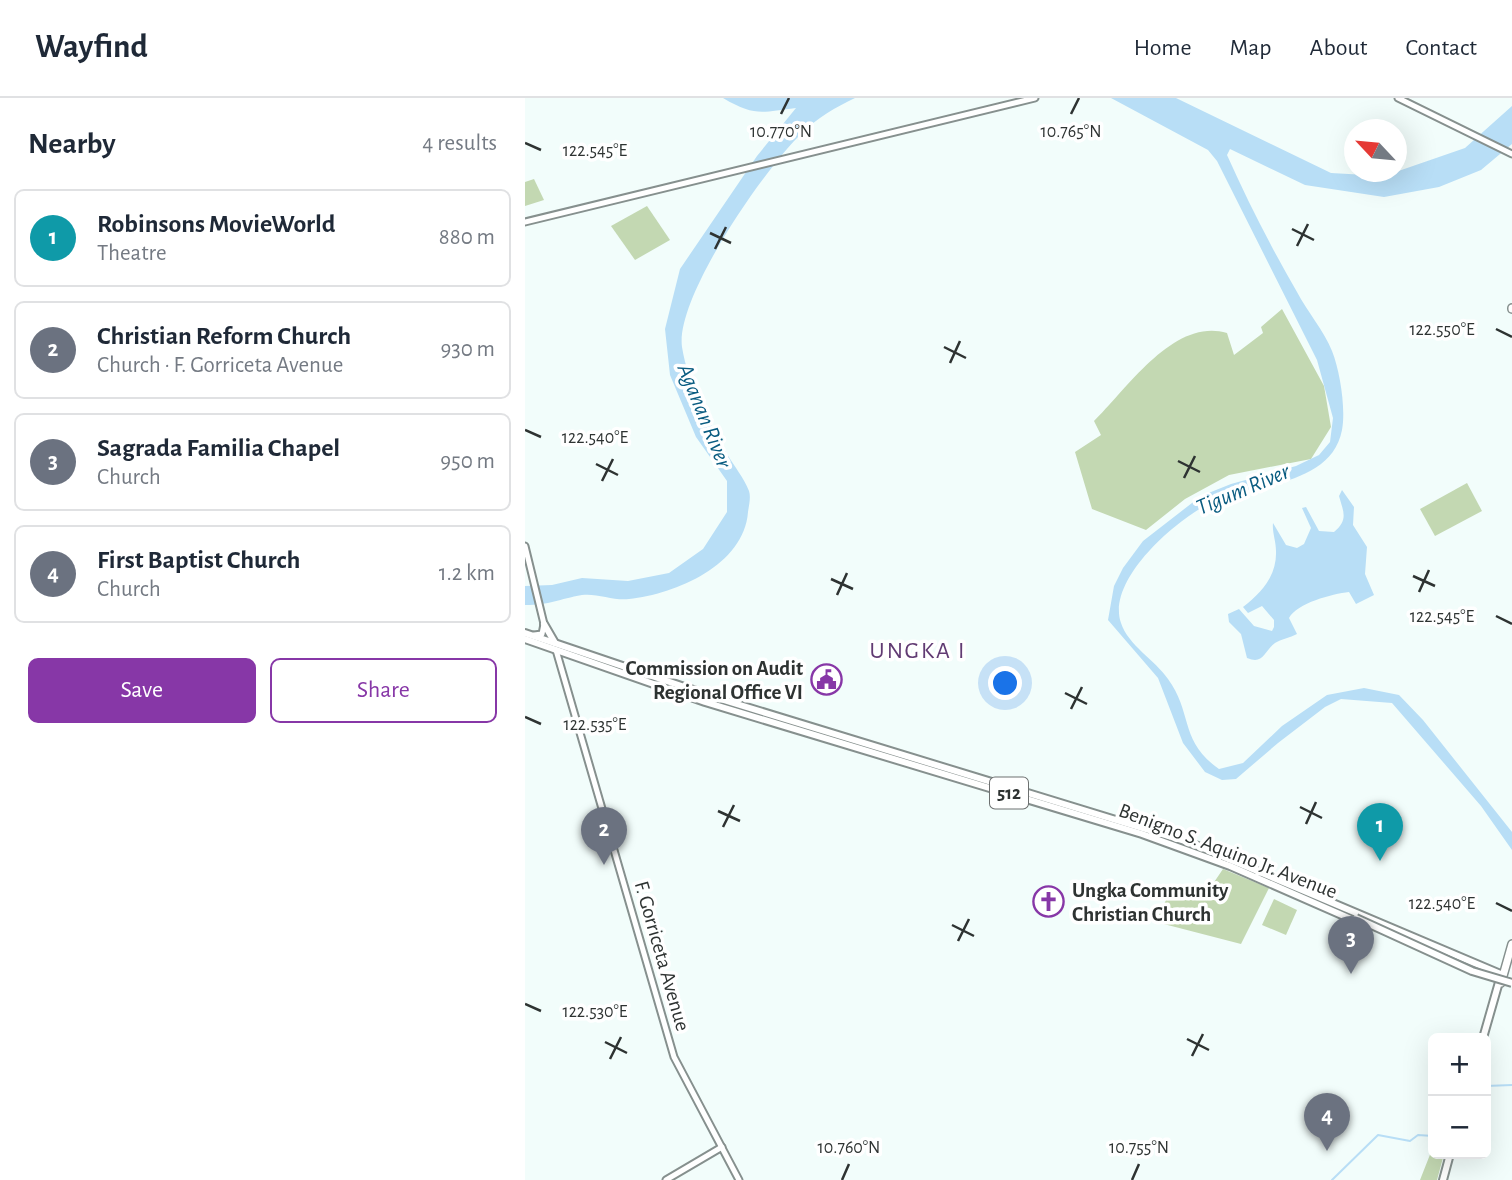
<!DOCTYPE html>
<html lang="en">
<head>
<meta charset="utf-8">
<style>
  :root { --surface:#fff; --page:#f6f6f7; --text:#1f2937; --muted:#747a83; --line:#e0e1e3; --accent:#8737a7 }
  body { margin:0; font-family:"Alegreya Sans",sans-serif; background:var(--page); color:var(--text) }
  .controls { position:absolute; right:21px; bottom:21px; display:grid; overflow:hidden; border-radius:10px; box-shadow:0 7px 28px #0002 }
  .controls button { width:63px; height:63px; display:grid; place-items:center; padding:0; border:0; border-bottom:2px solid var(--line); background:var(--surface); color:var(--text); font:35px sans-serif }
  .compass { position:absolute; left:819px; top:21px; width:63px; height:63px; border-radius:50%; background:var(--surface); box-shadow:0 7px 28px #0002; rotate:296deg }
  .you { position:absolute; left:481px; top:586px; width:24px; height:24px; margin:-18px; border:5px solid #fff; border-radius:50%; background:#1a73e8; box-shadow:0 0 0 10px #1a73e833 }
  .badge { display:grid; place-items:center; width:46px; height:46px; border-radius:50%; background:var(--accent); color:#fff; font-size:23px; font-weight:700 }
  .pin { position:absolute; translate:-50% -58px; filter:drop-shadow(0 2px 4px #0008) }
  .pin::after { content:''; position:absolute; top:37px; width:24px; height:21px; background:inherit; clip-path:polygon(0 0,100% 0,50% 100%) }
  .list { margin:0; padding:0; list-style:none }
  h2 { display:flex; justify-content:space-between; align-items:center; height:91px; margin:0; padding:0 28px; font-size:30px }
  h2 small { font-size:23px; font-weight:400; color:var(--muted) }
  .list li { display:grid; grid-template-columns:46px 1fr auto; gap:21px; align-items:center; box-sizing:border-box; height:98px; margin:0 14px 14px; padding:0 14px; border:2px solid var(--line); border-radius:10px }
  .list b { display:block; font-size:26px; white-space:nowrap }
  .list p { margin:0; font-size:23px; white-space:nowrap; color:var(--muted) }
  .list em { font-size:23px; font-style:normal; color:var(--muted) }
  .actions { display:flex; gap:14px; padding:21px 28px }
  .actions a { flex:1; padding:16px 0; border:2px solid var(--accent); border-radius:10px; text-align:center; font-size:24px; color:var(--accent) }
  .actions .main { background:var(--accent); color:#fff }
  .map { position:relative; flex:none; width:987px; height:1082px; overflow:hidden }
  header { display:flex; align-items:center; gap:42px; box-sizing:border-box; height:98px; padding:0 35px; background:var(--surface); border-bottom:2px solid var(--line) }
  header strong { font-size:33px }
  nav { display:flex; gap:38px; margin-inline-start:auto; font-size:24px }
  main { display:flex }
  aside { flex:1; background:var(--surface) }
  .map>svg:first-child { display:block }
  .green { fill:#c3d8b2 }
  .water { fill:#b8def6 }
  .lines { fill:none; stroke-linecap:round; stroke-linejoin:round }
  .stream { stroke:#b8def6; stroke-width:2 }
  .secondary-casing { stroke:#86908e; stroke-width:9 }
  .primary-casing { stroke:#86908e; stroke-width:10 }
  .trunk-casing { stroke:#86908e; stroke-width:10 }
  .secondary { stroke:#fff; stroke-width:5 }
  .primary { stroke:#fff; stroke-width:6 }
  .trunk { stroke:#fff; stroke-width:7 }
  .primary-bridge-casing { stroke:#86908e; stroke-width:10; stroke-linecap:butt }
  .primary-bridge { stroke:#fff; stroke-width:6 }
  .ticks { fill:none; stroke:#2e3332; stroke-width:2.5 }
  .labels { text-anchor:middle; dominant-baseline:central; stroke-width:7; stroke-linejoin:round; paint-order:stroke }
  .shield { fill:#fff; stroke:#6d7070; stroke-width:2 }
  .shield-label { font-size:19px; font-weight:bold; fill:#2e3332 }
  .poi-label { font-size:21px; font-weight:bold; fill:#2e3332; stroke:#fff; text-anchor:end }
  .street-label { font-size:21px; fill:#2e3332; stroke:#fff }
  .water-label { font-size:23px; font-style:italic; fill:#0a5c81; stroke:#fff }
  .quarter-label { font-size:24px; letter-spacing:2px; fill:#613b73; stroke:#fff }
  .ticks-label { font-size:18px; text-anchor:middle; fill:#2e3332; stroke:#fff; stroke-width:7; stroke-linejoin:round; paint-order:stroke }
</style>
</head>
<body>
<header>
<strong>Wayfind</strong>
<nav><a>Home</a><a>Map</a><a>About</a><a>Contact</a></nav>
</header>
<main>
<aside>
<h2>Nearby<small>4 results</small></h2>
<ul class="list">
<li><span class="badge" style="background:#0f9aa8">1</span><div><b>Robinsons MovieWorld</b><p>Theatre</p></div><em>880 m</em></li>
<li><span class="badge" style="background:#6b7280">2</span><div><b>Christian Reform Church</b><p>Church · F. Gorriceta Avenue</p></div><em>930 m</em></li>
<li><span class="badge" style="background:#6b7280">3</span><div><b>Sagrada Familia Chapel</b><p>Church</p></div><em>950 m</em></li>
<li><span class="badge" style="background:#6b7280">4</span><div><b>First Baptist Church</b><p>Church</p></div><em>1.2 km</em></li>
</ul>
<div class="actions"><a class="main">Save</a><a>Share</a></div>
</aside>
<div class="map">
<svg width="987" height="1082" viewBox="0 0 987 1082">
  <rect width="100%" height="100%" fill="#f2fdfb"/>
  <g class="green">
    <path d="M9,81L19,102L0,108V84Z"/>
    <path d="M122,108L145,142L110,162L86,128Z"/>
    <path d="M757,211L799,288L806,329L786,361L704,377L660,401L621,432L567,411L550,354L576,337L569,323C602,291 649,219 702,235L709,257L738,235L736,229Z"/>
    <path d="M942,385L957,413L910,438L895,411Z"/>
    <path d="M698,771L744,790L716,846L631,824L646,791L679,799Z"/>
    <path d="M749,801L772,812L761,837L737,827Z"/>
    <path d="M908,1049V1056H919L912,1082H895Z"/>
  </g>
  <g class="water">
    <path d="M198,0H330C311,9 292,20 277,35C241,69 150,199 157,249C163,287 184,323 202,356C209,368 219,380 224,393C226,399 224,407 223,414C219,467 151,496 104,501C89,503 72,495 57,497C34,501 25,507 0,507V488L27,487L57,480L103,483L144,475L178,451L202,414V383L171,339L145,277L140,231L155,171L232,58L271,10C237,14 230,19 198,0Z"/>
    <path d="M586,0H651L806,75L859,78L940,50L987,8V46L956,72L914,89L859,99L780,87L705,51L702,57C723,104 746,149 772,194C782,213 799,233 807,253C815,273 821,311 817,332C806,389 728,385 685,405C651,422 581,482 596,525C603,547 630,562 643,581C668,615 654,643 694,671L718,665L757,628L802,597L839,590L874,597L898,622L987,734V752L956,708L867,605L816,601L800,609L753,645L711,681L697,682L680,674L658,645L633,580L583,522L589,488L598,470L618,443L676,398L706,386L771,368L794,357L805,344L808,320L792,262L692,63L683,52Z"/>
    <path d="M817,392L829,409L828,427L842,449L840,476L849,497L831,506L824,494C807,496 772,505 764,520L772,536C765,540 756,541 750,545C739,553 739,567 722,560L716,536L704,524L703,516L714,511L729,528L747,533L749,529V522L737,508L723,515L718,509C736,495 752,478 751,453C751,443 747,434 748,425L761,447L772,450L779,446L786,430L777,410L781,409L794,433L809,434C824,422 818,413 814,398Z"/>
  </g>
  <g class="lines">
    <g class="stream">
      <path d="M961,988L987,987"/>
      <path d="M807,1082L853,1037L885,1043L893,1037L908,1038"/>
    </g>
    <defs>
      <g id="secondary">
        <path d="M873,0L987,56"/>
        <path d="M0,124L510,0"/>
        <path d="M0,448L19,526L17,536L9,537"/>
        <path d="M31,552L149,959L214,1082"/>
        <path d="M141,1082L197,1049"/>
      </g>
      <g id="primary">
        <path d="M19,526L30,545"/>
        <path d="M0,535L192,600L666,745L978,877"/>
        <path d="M0,541L180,604L617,736L705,768L835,825"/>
        <path d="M958,940L974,884"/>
        <path d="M918,1082L925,1056"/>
      </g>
      <g id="trunk">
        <path d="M987,210V211"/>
        <path d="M976,885L987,846"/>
      </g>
    </defs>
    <use href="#secondary" class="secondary-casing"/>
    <use href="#primary" class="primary-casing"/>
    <use href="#trunk" class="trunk-casing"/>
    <use href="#secondary" class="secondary"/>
    <use href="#primary" class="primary"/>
    <use href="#trunk" class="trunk"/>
    <defs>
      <path id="primary-bridge" d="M831,820L947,873L987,885"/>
    </defs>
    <use href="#primary-bridge" class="primary-bridge-casing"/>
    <use href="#primary-bridge" class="primary-bridge"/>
  </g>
  <path class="ticks" d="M256,16L264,0M546,16L554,0M0,45L16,52M767,131L789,142M185,135L206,145M772,148L783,126M190,151L201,129M971,231L987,239M419,249L441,260M425,265L435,243M0,332L16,339M653,363L675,374M71,366L93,377M659,380L670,358M77,383L88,361M888,478L910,488M306,481L328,491M894,494L904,472M312,497L322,475M971,518L987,526M540,595L562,606M546,611L557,589M0,619L16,626M775,709L797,720M193,713L215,723M781,726L791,704M198,729L209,707M971,805L987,813M427,827L449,838M433,843L444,821M0,906L16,913M662,941L684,952M80,944L102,955M667,958L678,936M85,961L96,939M317,1082L324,1066M607,1082L614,1066"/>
  <defs>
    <symbol id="civic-ring" viewBox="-11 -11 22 22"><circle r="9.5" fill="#fff" stroke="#8737a7" stroke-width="1.5"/><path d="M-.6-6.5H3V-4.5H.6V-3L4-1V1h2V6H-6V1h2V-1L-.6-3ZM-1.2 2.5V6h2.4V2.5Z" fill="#8737a7"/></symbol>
    <symbol id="church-ring" viewBox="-11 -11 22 22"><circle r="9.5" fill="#fff" stroke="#8737a7" stroke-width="1.5"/><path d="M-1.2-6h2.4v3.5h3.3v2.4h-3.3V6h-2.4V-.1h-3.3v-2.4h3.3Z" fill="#8737a7"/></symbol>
  </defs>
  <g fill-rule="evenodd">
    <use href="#civic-ring" x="284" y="564" width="35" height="35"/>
    <use href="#church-ring" x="506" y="786" width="35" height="35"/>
  </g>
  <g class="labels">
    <rect class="shield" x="465" y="679.5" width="38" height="31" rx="5"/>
    <g class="shield-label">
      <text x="484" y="695">512</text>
    </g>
    <g class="poi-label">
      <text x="278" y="570">Commission on Audit<tspan x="278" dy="24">Regional Office VI</tspan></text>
      <text x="547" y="792" text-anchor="start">Ungka Community<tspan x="547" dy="24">Christian Church</tspan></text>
    </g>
    <g class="street-label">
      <text transform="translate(703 753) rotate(21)">Benigno S. Aquino Jr. Avenue</text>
      <text transform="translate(137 858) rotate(74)">F. Gorriceta Avenue</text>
    </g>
    <g class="water-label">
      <text transform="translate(179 318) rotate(68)">Aganan River</text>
      <text transform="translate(718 392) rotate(-23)">Tigum River</text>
    </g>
    <g class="quarter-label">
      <text x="393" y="553">UNGKA I</text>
    </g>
  </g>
  <g class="ticks-label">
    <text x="546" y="39">10.765°N</text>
    <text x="256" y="39">10.770°N</text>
    <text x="70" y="58">122.545°E</text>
    <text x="917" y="237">122.550°E</text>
    <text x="70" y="345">122.540°E</text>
    <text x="917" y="524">122.545°E</text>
    <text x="70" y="632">122.535°E</text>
    <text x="917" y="811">122.540°E</text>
    <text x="70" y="919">122.530°E</text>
    <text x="324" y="1055">10.760°N</text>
    <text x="614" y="1055">10.755°N</text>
  </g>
</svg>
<div class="controls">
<button>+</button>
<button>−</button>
</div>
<svg class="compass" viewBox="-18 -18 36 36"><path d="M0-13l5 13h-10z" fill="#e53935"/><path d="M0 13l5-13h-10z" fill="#747a83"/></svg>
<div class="you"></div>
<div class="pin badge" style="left:855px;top:763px;background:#0f9aa8">1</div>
<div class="pin badge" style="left:79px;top:767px;background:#6b7280">2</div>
<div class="pin badge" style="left:826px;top:876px;background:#6b7280">3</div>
<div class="pin badge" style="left:802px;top:1053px;background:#6b7280">4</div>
</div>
</main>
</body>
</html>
